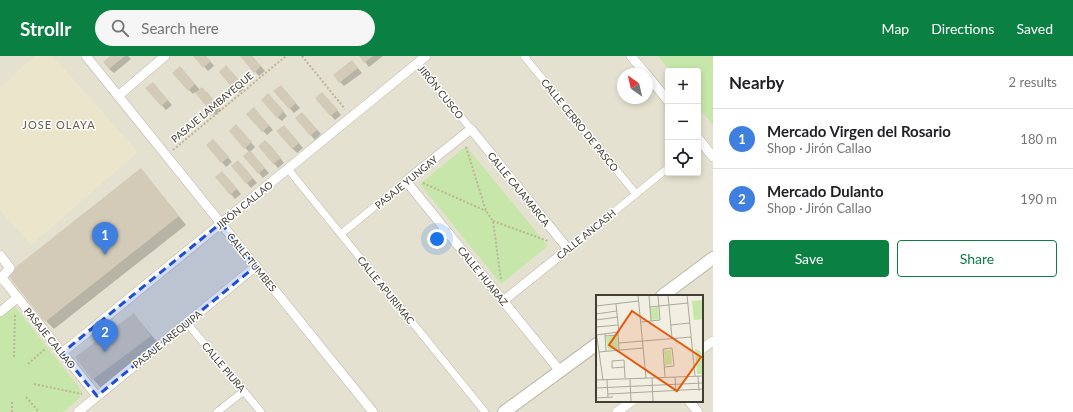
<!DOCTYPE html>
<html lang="en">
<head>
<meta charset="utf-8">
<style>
  :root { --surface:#fff; --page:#f6f6f6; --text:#202124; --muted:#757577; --line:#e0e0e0; --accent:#0b8043 }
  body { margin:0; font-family:Lato,sans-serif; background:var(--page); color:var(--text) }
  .controls { position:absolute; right:12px; top:12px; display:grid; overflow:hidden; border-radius:4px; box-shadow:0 2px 6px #0003 }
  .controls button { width:36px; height:36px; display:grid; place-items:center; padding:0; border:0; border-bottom:1px solid var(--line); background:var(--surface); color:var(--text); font:20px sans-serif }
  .compass { position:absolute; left:617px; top:12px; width:36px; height:36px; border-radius:50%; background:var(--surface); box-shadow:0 2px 6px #0003; rotate:326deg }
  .you { position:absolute; left:437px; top:183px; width:14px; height:14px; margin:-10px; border:3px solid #fff; border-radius:50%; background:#1a73e8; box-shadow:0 0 0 6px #1a73e833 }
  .badge { display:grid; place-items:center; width:26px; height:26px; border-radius:50%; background:var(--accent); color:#fff; font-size:13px; font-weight:700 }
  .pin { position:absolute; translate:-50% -33px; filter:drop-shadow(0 1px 2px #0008) }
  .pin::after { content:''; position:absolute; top:21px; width:14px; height:12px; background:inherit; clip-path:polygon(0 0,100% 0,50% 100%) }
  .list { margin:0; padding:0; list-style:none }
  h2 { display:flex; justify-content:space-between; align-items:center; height:52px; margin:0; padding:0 16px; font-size:17px }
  h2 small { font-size:13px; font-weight:400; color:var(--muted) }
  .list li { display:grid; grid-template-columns:26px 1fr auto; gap:12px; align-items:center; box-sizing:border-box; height:60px; padding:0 16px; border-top:1px solid var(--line) }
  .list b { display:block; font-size:15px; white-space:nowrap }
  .list p { margin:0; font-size:13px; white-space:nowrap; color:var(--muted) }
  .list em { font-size:13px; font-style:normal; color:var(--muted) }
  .actions { display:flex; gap:8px; padding:12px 16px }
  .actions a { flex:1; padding:9px 0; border:1px solid var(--accent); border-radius:4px; text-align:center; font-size:14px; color:var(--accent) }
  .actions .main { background:var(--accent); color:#fff }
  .icon { flex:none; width:22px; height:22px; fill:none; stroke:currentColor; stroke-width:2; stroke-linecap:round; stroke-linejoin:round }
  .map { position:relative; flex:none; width:713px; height:356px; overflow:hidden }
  header { display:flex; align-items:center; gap:24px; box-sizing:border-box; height:56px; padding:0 20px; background:var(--accent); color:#fff }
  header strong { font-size:19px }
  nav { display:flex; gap:22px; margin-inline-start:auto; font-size:14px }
  .search { width:280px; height:36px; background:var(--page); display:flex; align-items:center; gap:10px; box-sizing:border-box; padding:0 14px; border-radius:22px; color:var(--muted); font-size:15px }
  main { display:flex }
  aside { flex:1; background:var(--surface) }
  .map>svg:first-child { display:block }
  .residential { fill:#e5e1d0; fill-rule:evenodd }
  .education { fill:#ebe5cb }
  .green { fill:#c6e7a9 }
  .shadow { fill:#0003 }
  .building { fill:#d3cbb7 }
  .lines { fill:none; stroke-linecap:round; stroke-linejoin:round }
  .pedestrian-casing { stroke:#bdb7a5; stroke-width:8 }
  .minor-casing { stroke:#bdb7a5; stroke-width:10 }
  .tertiary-casing { stroke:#bdb7a5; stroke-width:14 }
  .path { stroke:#bfb496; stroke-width:2; stroke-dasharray:2 2; stroke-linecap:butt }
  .pedestrian { stroke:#fff; stroke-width:7 }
  .minor { stroke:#fff; stroke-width:9 }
  .tertiary { stroke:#fff; stroke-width:12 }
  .marked { fill:#1d4ed8; fill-opacity:0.2; stroke:#1d4ed8; stroke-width:3; stroke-dasharray:8 5; stroke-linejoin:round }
  .labels { text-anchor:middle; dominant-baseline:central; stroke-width:3; stroke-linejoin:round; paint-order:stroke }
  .street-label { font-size:10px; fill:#433e33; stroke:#fff }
  .neighbourhood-label { font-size:11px; letter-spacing:1px; fill:#665d4a; stroke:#fff }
  .inset-road { fill:none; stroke:#aba89c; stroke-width:1 }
  .view { fill:#e8590c; fill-opacity:0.15; stroke:#e8590c; stroke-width:2 }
  .inset-edge { fill:none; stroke:#433e33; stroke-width:2 }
</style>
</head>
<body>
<header>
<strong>Strollr</strong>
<div class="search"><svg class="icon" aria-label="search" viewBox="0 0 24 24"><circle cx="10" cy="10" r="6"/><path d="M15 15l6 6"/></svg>Search here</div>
<nav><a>Map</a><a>Directions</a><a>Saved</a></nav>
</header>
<main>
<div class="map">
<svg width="713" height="356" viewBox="0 0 713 356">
  <rect width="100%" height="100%" fill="#f1eee2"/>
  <path class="residential" d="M0,0H713V356H0ZM668,15H698V117H668ZM623,18H647V42H623ZM597,240H702V345H597Z"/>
  <path class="education" d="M35,0H53L138,96L31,189L0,154V31Z"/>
  <g class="green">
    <path d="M658,0H713V69L698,51V15H670Z"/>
    <path d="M466,90L548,190L501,228L420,128Z"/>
    <path d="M13,248L82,335L79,343L63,356H0V260Z"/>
  </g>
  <g class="shadow">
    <path d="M111,0H128L131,3L114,17L109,13Z"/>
    <path d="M195,0H206L214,10L208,15Z"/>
    <path d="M241,0H252L265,15L259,20Z"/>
    <path d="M360,0H383L369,11Z"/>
    <path d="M356,10L362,17L344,30L340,26Z"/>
    <path d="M231,15L245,32L239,37L220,16Z"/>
    <path d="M184,16L200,34L207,36L221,54L215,59L195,36L193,38L189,34Z"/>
    <path d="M147,32H157L172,49L166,54Z"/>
    <path d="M285,35L300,52L294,57L275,36Z"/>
    <path d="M326,41L341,59L335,64L316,42Z"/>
    <path d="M272,43L287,60L282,65L277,61Z"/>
    <path d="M258,57L273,74L267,79L263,75Z"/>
    <path d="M302,57L321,78L315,84L296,62Z"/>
    <path d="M240,74L255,91L250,96L269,117L263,122L244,100L249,96L230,75Z"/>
    <path d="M288,74L303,92L297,97L292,92Z"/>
    <path d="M207,89H218L232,106L226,111Z"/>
    <path d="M270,89L284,107L278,112L259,90Z"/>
    <path d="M242,109L257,127L251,132L232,110Z"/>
    <path d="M141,113L186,169L54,273L46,265Z"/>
    <path d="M226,120L241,138L235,143L216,121Z"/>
    <path d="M134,259L159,288L101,332L93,323Z"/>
  </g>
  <g class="building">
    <path d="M110,0H125L109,13L103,6Z"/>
    <path d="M193,0H206L211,5L203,12Z"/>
    <path d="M240,0H252L261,10L254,17Z"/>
    <path d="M359,0H373L364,7Z"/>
    <path d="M352,4L358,12L339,27L333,19Z"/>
    <path d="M226,9L242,28L234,34L219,16Z"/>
    <path d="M180,10L195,28L188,35L172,17Z"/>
    <path d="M153,26L168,44L161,50L145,32Z"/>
    <path d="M281,29L296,47L289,53L273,35Z"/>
    <path d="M202,31L218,49L210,55L195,37Z"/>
    <path d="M322,36L338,54L330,60L315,42Z"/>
    <path d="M268,37L284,55L277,62L261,44Z"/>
    <path d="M254,51L269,70L262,76L246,58Z"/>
    <path d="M302,56L317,74L310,80L295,62Z"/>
    <path d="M236,68L252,86L244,93L229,75Z"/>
    <path d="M284,69L299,87L292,93L276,75Z"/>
    <path d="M213,83L229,101L221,107L206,89Z"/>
    <path d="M265,84L281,102L273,108L258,90Z"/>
    <path d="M250,94L265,112L258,118L243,100Z"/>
    <path d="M238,104L253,122L246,128L231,110Z"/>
    <path d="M141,112L179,160L45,266L7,218Z"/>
    <path d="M222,115L237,133L230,139L215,121Z"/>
    <path d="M134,257L151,280L92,324L75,301Z"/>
  </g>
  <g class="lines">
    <defs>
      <g id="pedestrian">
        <path d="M524,0L636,138"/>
        <path d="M417,7L471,73"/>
        <path d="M288,113L485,356"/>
        <path d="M341,178L406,125"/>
        <path d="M568,193L668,112"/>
        <path d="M187,267L261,356"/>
        <path d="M217,356L244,335"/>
      </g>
      <g id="minor">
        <path d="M86,0L373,356"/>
        <path d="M631,0L646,18"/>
        <path d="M647,19L668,45"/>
        <path d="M118,40L165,0"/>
        <path d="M698,82L713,101"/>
        <path d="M0,199L10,212L0,223"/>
        <path d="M2,222L97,340"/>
        <path d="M503,245L568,193L471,73L406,125L560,315"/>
        <path d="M0,256L17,242"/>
        <path d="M702,293L713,285"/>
        <path d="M62,297L426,0"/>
        <path d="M689,345L698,356"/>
        <path d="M78,356L256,210"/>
        <path d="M617,356L632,345"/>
      </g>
      <g id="tertiary">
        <path d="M662,240L713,202"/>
        <path d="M504,356L597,288"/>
      </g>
    </defs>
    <use href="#pedestrian" class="pedestrian-casing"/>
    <use href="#minor" class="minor-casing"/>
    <use href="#tertiary" class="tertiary-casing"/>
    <g class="path">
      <path d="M302,0L345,53"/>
      <path d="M466,91L486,155L493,165L501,224"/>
      <path d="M173,94L286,0"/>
      <path d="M423,127L486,155"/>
      <path d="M493,165L548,185"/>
      <path d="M14,301L15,258"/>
      <path d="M28,308L45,293"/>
      <path d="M34,328L82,338"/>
      <path d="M26,341L39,356"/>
      <path d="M12,356V346"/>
    </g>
    <use href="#pedestrian" class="pedestrian"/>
    <use href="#minor" class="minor"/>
    <use href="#tertiary" class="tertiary"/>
  </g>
  <path class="marked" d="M221,167L256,210L97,340L62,297Z"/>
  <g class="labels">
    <g class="street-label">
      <text transform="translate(441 36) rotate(51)">JIRÓN CUSCO</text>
      <text transform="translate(212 51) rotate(-40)">PASAJE LAMBAYEQUE</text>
      <text transform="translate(580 69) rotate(51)">CALLE CERRO DE PASCO</text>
      <text transform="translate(406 126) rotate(-39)">PASAJE YUNGAY</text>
      <text transform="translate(519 133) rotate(51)">CALLE CAJAMARCA</text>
      <text transform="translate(244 149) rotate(-39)">JIRÓN CALLAO</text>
      <text transform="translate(586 178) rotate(-39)">CALLE ANCASH</text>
      <text transform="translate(252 206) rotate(51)">CALLE TUMBES</text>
      <text transform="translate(483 220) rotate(51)">CALLE HUARAZ</text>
      <text transform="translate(386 234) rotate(51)">CALLE APURIMAC</text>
      <text transform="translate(50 282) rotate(51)">PASAJE CALLAO</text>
      <text transform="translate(167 283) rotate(-39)">PASAJE AREQUIPA</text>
      <text transform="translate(224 311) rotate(50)">CALLE PIURA</text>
    </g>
    <g class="neighbourhood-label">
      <text x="59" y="68">JOSE OLAYA</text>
    </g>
  </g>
  <g transform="translate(596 239)">
    <rect width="107" height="107" fill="#f1eee2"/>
    <path d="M107,5V24L98,25L96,6ZM62,12L63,24L55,25L54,13ZM21,40L22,53L12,55L10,42ZM99,54L104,56L107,64V79H101ZM68,55H75L76,69L69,70Z" fill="#c6e7a9"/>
    <path class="inset-road" d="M42,0L50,83M53,0L55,26M72,0L76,43M91,0L99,81M0,11L43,6M53,12L92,8M0,19L21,16M0,25L22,22M45,27L64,25L62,0M74,30L94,28M0,32L22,30M0,36L7,85M22,37L23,55M9,39L10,56M0,40L23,37L20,9M9,41L22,40M23,48L95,42M3,57L47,53M28,72L16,73V66L28,65L29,83M69,72L78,71L76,53L67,54L69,82M102,81L103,96M79,82L80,97M56,83L57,107M34,84L35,107M0,85L107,81M11,85L12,102M0,93L107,88M12,99L107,94M0,103L17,102"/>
    <path class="view" d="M36,16L105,62L81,96L13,50Z"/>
    <rect width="107" height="107" class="inset-edge"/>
  </g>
</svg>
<div class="controls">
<button>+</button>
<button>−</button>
<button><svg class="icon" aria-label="locate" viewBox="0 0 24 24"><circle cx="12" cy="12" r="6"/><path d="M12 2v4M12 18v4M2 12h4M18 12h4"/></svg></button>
</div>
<svg class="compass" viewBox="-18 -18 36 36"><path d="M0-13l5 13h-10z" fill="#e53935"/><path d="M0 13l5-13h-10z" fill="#757577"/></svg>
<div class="you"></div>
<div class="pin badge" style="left:105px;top:199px;background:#3f7fe0">1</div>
<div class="pin badge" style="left:105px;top:296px;background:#3f7fe0">2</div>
</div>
<aside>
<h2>Nearby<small>2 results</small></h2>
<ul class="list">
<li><span class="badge" style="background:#3f7fe0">1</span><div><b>Mercado Virgen del Rosario</b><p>Shop · Jirón Callao</p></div><em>180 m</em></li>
<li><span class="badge" style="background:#3f7fe0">2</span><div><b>Mercado Dulanto</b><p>Shop · Jirón Callao</p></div><em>190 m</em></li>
</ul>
<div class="actions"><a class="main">Save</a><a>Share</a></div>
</aside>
</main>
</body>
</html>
